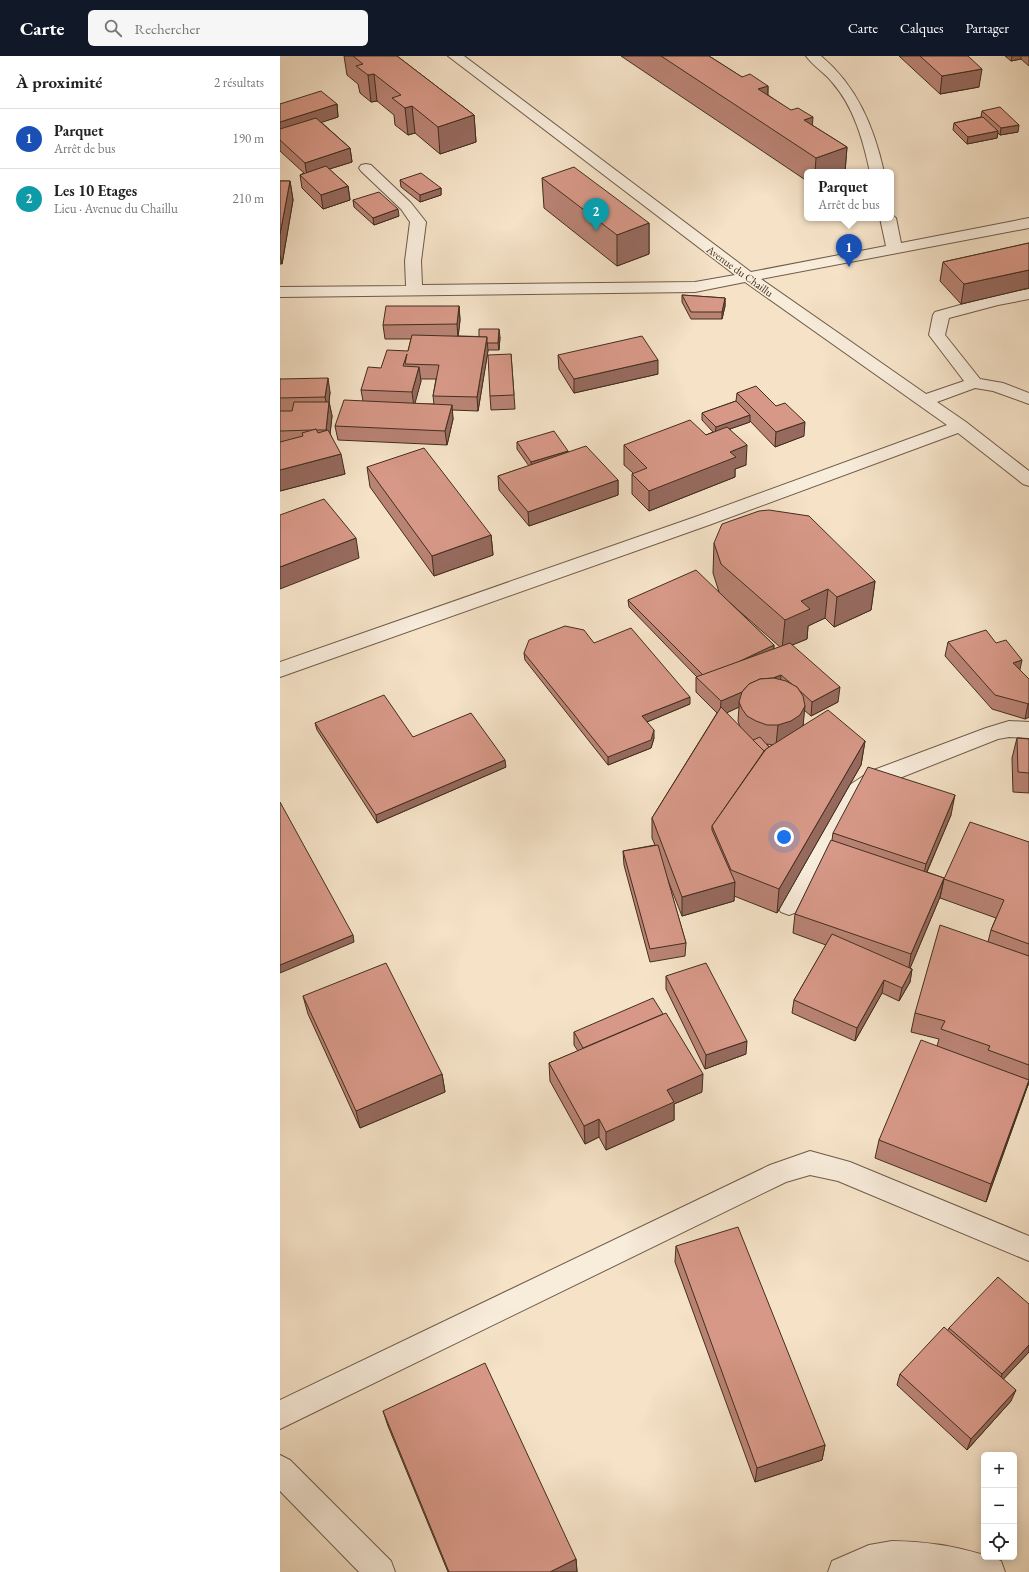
<!DOCTYPE html>
<html lang="fr">
<head>
<meta charset="utf-8">
<style>
  :root { --surface:#fff; --page:#f6f6f6; --text:#222; --muted:#767676; --line:#e0e0e0; --accent:#111827 }
  body { margin:0; font-family:"EB Garamond",serif; background:var(--page); color:var(--text) }
  .controls { position:absolute; right:12px; bottom:12px; display:grid; overflow:hidden; border-radius:6px; box-shadow:0 2px 10px #0003 }
  .controls button { width:36px; height:36px; display:grid; place-items:center; padding:0; border:0; border-bottom:1px solid var(--line); background:var(--surface); color:var(--text); font:20px sans-serif }
  .you { position:absolute; left:504px; top:781px; width:14px; height:14px; margin:-10px; border:3px solid #fff; border-radius:50%; background:#1a73e8; box-shadow:0 0 0 6px #1a73e833 }
  .badge { display:grid; place-items:center; width:26px; height:26px; border-radius:50%; background:var(--accent); color:#fff; font-size:13px; font-weight:700 }
  .pin { position:absolute; translate:-50% -33px; filter:drop-shadow(0 1px 2px #0008) }
  .pin::after { content:''; position:absolute; top:21px; width:14px; height:12px; background:inherit; clip-path:polygon(0 0,100% 0,50% 100%) }
  .popup { position:absolute; left:524px; top:113px; width:90px; height:52px; box-sizing:border-box; display:grid; place-content:center; border-radius:6px; background:var(--surface); filter:drop-shadow(0 1px 3px #0005); font-size:13px; white-space:nowrap; color:var(--muted) }
  .popup b { font-size:15px; color:var(--text) }
  .popup::after { content:''; position:absolute; left:50%; top:100%; margin-left:-8px; border:8px solid transparent; border-top-color:var(--surface) }
  .list { margin:0; padding:0; list-style:none }
  h2 { display:flex; justify-content:space-between; align-items:center; height:52px; margin:0; padding:0 16px; font-size:17px }
  h2 small { font-size:13px; font-weight:400; color:var(--muted) }
  .list li { display:grid; grid-template-columns:26px 1fr auto; gap:12px; align-items:center; box-sizing:border-box; height:60px; padding:0 16px; border-top:1px solid var(--line) }
  .list b { display:block; font-size:15px; white-space:nowrap }
  .list p { margin:0; font-size:13px; white-space:nowrap; color:var(--muted) }
  .list em { font-size:13px; font-style:normal; color:var(--muted) }
  .icon { flex:none; width:22px; height:22px; fill:none; stroke:currentColor; stroke-width:2; stroke-linecap:round; stroke-linejoin:round }
  .map { position:relative; flex:none; width:749px; height:1516px; overflow:hidden }
  header { display:flex; align-items:center; gap:24px; box-sizing:border-box; height:56px; padding:0 20px; background:var(--accent); color:#fff }
  header strong { font-size:19px }
  nav { display:flex; gap:22px; margin-inline-start:auto; font-size:14px }
  .search { width:280px; height:36px; background:var(--page); display:flex; align-items:center; gap:10px; box-sizing:border-box; padding:0 14px; border-radius:6px; color:var(--muted); font-size:15px }
  main { display:flex }
  aside { flex:1; background:var(--surface) }
  .map>svg:first-child { display:block }
  .lines { fill:none; stroke-linecap:round; stroke-linejoin:round }
  .minor-casing { stroke:#6f5b49; stroke-width:2 }
  .minor { fill:#f8ecdb; fill-rule:evenodd }
  .wall { fill:#b98374; stroke:#422e1f; fill-rule:evenodd }
  .shaded-wall { fill:#966a5e; stroke:#422e1f }
  .building { fill:#d79887; stroke:#422e1f }
  .labels { text-anchor:middle; dominant-baseline:central; stroke-width:3; stroke-linejoin:round; paint-order:stroke }
  .far-street-label { font-size:11px; fill:#422e1f; stroke:#f8ecdb }
</style>
</head>
<body>
<header>
<strong>Carte</strong>
<div class="search"><svg class="icon" aria-label="search" viewBox="0 0 24 24"><circle cx="10" cy="10" r="6"/><path d="M15 15l6 6"/></svg>Rechercher</div>
<nav><a>Carte</a><a>Calques</a><a>Partager</a></nav>
</header>
<main>
<aside>
<h2>À proximité<small>2 résultats</small></h2>
<ul class="list">
<li><span class="badge" style="background:#1a4fb4">1</span><div><b>Parquet</b><p>Arrêt de bus</p></div><em>190 m</em></li>
<li><span class="badge" style="background:#0f9aa8">2</span><div><b>Les 10 Etages</b><p>Lieu · Avenue du Chaillu</p></div><em>210 m</em></li>
</ul>
</aside>
<div class="map">
<svg width="749" height="1516" viewBox="0 0 749 1516">
  <rect width="100%" height="100%" fill="#f5e2c7"/>
  <filter id="stains"><feTurbulence type="fractalNoise" baseFrequency=".005" numOctaves="4"/><feColorMatrix values="0 0 0 0 .2 0 0 0 0 .09 0 0 0 0 .02 0 0 0 .5 -.17"/></filter>
  <radialGradient id="worn" r=".72"><stop offset=".6" stop-color="#630" stop-opacity="0"/><stop offset="1" stop-color="#630" stop-opacity=".3"/></radialGradient>
  <g class="lines">
    <defs>
      <g id="minor">
        <path d="M168,0H184L471,216L606,190L600,162H611V158L616,162L621,187L749,162V172L481,223L646,338L684,325L649,279L653,259L655,256L716,239L749,233V243L718,249L669,262L665,279L700,323L723,327L749,337V348L713,335L695,332L657,346L686,366L749,415V430L743,428L678,377L429,469L0,621V606L415,461L667,369L465,226L415,236L0,241V231L126,230L125,205L130,166L121,153L81,115L79,112L81,109L86,108L91,109L131,147L146,166L141,205L142,229L415,226L455,219Z"/>
        <path d="M526,0H541C577,30 594,71 604,116H590C583,84 574,51 552,26C545,17 533,10 526,0Z"/>
        <path d="M729,665L749,666V682L729,681L718,683L607,727L584,742L570,762L517,856L509,859L501,856L497,850L501,844L554,750L568,730L591,715L706,672Z"/>
        <path d="M530,1095L570,1106L749,1180V1205L558,1125L530,1119L506,1126L0,1373V1344L490,1109Z"/>
        <path d="M0,1399L10,1404L111,1505L115,1516H79L0,1435Z"/>
        <path d="M612,1485C644,1485 674,1490 704,1499V1501H711L721,1505L725,1516H548L552,1505L589,1489Z"/>
      </g>
    </defs>
    <use href="#minor" class="minor-casing"/>
    <use href="#minor" class="minor"/>
  </g>
  <g class="wall">
    <path d="M64,0H117L194,59L196,86L160,98L135,77L128,79L115,69L114,59L97,45L91,46L80,37L78,28L67,19Z"/>
    <path d="M341,0H429L462,21L488,30V39L532,69L567,91L565,116H527V125Z"/>
    <path d="M619,0H688L699,31L660,38Z"/>
    <path d="M725,0H749V10L741,3L731,5Z"/>
    <path d="M0,48H57L58,61L41,66L70,92L72,106L49,113L68,130L70,144L43,153L22,132L20,119L24,117L0,95Z"/>
    <path d="M702,55L738,76L720,79L718,77L717,82L687,88L673,74L674,67L701,61Z"/>
    <path d="M262,122L369,167V198L337,210L264,152Z"/>
    <path d="M120,124L161,132V139L140,146L121,131Z"/>
    <path d="M0,125H10L13,144L2,208H0Z"/>
    <path d="M73,144L119,160L94,169L74,151Z"/>
    <path d="M749,187V232L681,248L660,225L663,206Z"/>
    <path d="M402,239L445,242V250L442,263H411L402,246Z"/>
    <path d="M179,250L180,264L178,280L220,281L219,294H208L198,355L172,354L173,363L167,389L58,384L55,370L83,345L81,334L101,312L128,295L131,283H105L103,269ZM140,323H156L153,340L154,348H134L141,325Z"/>
    <path d="M231,298L235,353L211,354L210,340Z"/>
    <path d="M278,299L378,318L294,337L279,313Z"/>
    <path d="M0,323L50,336L49,346L52,360L50,377L65,418L0,435Z"/>
    <path d="M457,337L524,380L495,391L470,365V366L450,373L466,409L455,413V421L369,455L352,438V418L353,417L344,409V389L426,379L433,376L422,364V357L456,345Z"/>
    <path d="M237,386L288,395V396L338,424V439L249,470L219,434L218,420L249,410L237,393Z"/>
    <path d="M87,411L211,479L213,499L154,520L90,431Z"/>
    <path d="M434,487L595,525L591,554L554,571L545,562L528,570L527,583L512,589L558,646L531,660L524,654L523,670L585,685L581,709L497,857L454,840V845L402,860L387,822L406,887L405,900L370,906L344,809L343,795L375,789L372,782V762L437,657L416,636V621H417L349,551L348,544L439,536L433,517ZM449,546L500,591L494,593V589ZM459,651L458,665L460,671L446,657ZM487,688L493,689L489,691Z"/>
    <path d="M668,586L716,587L740,614L749,623V661L745,663L712,653L665,600Z"/>
    <path d="M314,587L410,648L367,666L374,682L371,692L328,709L245,604L244,597Z"/>
    <path d="M35,667L133,681L226,711L97,767L37,674Z"/>
    <path d="M737,682L749,683V737L733,736L732,702Z"/>
    <path d="M671,759L647,816L664,822L660,841L630,912L632,913L630,926L619,945L602,937L575,985L512,957L514,944L546,889L513,877L515,858L552,784L553,777Z"/>
    <path d="M749,786V1029H748L743,1043L706,1146L595,1102L599,1084L657,990L659,983L631,976L635,957L708,886L711,874L716,862L660,842L664,823Z"/>
    <path d="M386,920L466,998L425,1013L386,933Z"/>
    <path d="M23,940L162,1018L165,1036L80,1072L28,958Z"/>
    <path d="M294,976L422,1036L394,1048V1064L326,1094L319,1081L305,1088L270,1025L269,1007L298,995L294,989Z"/>
    <path d="M396,1190L545,1389L542,1404L475,1426L395,1206Z"/>
    <path d="M749,1248V1296L723,1323L731,1345L687,1394L617,1329L620,1318L668,1274L669,1272Z"/>
    <path d="M103,1355L296,1503L297,1516H168L108,1370Z"/>
  </g>
  <g class="shaded-wall">
    <path d="M732,0H741V3L731,5Z"/>
    <path d="M702,13L699,31L660,38L662,20Z"/>
    <path d="M94,18L97,45L91,46L88,19Z"/>
    <path d="M488,30L487,57L478,33Z"/>
    <path d="M57,48L58,61L0,80V66Z"/>
    <path d="M132,50L135,77L128,79L125,52Z"/>
    <path d="M194,59L196,86L160,98L158,71Z"/>
    <path d="M533,61L531,88L524,64Z"/>
    <path d="M739,69L738,76L720,79L721,72Z"/>
    <path d="M718,75L717,82L687,88L688,81Z"/>
    <path d="M567,91L565,116H535L536,102Z"/>
    <path d="M70,92L72,106L27,120L25,107Z"/>
    <path d="M10,125L13,144L2,208L0,199V178Z"/>
    <path d="M68,130L70,144L43,153L41,139Z"/>
    <path d="M161,132V139L140,146V139Z"/>
    <path d="M118,153L119,160L94,169L93,162Z"/>
    <path d="M369,167V198L337,210V179Z"/>
    <path d="M749,214V232L681,248L684,228Z"/>
    <path d="M445,242V250L442,263V256Z"/>
    <path d="M179,250L180,264L178,282L177,268Z"/>
    <path d="M219,273L220,281L219,294L218,287Z"/>
    <path d="M207,281L208,295L198,355L197,341Z"/>
    <path d="M378,304V318L294,337V323Z"/>
    <path d="M139,311L141,325L134,351L132,336Z"/>
    <path d="M48,322L50,336L48,355L45,341Z"/>
    <path d="M49,346L52,360L49,388L46,374Z"/>
    <path d="M172,349L173,363L167,389L165,375Z"/>
    <path d="M470,359V366L435,378L436,371Z"/>
    <path d="M525,366L524,380L495,391L496,376Z"/>
    <path d="M467,389L466,409L455,413V421L369,455V435L450,396Z"/>
    <path d="M288,395L289,402L251,414V406Z"/>
    <path d="M61,398L65,418L0,435V414Z"/>
    <path d="M338,424V439L249,470L248,456Z"/>
    <path d="M211,479L213,499L154,520L152,500Z"/>
    <path d="M76,482L79,502L0,533V511Z"/>
    <path d="M595,525L591,554L554,571L557,541Z"/>
    <path d="M548,533L545,562L528,570L527,583L502,593L505,564L521,545Z"/>
    <path d="M494,589L493,596L425,622Z"/>
    <path d="M742,604L739,618L733,607Z"/>
    <path d="M501,619L500,633L459,646V651L440,660L441,645Z"/>
    <path d="M560,631L558,646L531,660L532,646Z"/>
    <path d="M410,641V648L362,668V660Z"/>
    <path d="M748,648H749V661L745,663Z"/>
    <path d="M525,650L523,670L496,689L498,669Z"/>
    <path d="M374,674V682L371,692L328,709V701Z"/>
    <path d="M585,685L581,709L497,857L499,833Z"/>
    <path d="M225,704L226,711L97,767L96,759Z"/>
    <path d="M675,739L671,759L642,827L646,808Z"/>
    <path d="M664,822L660,841L628,917L631,898Z"/>
    <path d="M455,826L454,845L402,860V841Z"/>
    <path d="M73,879L74,886L0,917V909Z"/>
    <path d="M632,913L630,926L619,945L622,932Z"/>
    <path d="M604,924L602,937L575,985L577,972Z"/>
    <path d="M467,985L466,998L425,1013L426,999Z"/>
    <path d="M162,1018L165,1036L80,1072L76,1055Z"/>
    <path d="M423,1018L422,1036L394,1048V1064L326,1094V1076L387,1034Z"/>
    <path d="M749,1025L743,1043L706,1146L711,1128Z"/>
    <path d="M319,1063V1081L305,1088L304,1070Z"/>
    <path d="M749,1289V1296L718,1329L722,1318Z"/>
    <path d="M736,1334L731,1345L687,1394L691,1383Z"/>
    <path d="M545,1389L542,1404L475,1426L477,1412Z"/>
    <path d="M296,1503L297,1516H270Z"/>
  </g>
  <g class="building">
    <path d="M73,0H117L194,59L158,71L132,50L125,52L112,42L121,39L94,18L88,19L76,10L83,8Z"/>
    <path d="M381,0H429L462,21L470,18L488,30L478,33L511,54L518,52L533,61L524,64L567,91L536,102Z"/>
    <path d="M640,0H688L702,13L662,20Z"/>
    <path d="M41,35L57,48L0,66V48Z"/>
    <path d="M720,51L739,69L721,72L702,55Z"/>
    <path d="M703,61L718,75L688,81L674,67Z"/>
    <path d="M36,62L70,92L25,107L0,84V73Z"/>
    <path d="M46,110L68,130L41,139L20,119Z"/>
    <path d="M294,111L369,167L337,179L262,122Z"/>
    <path d="M141,117L161,132L140,139L120,124Z"/>
    <path d="M0,125H10L0,178Z"/>
    <path d="M99,136L118,153L93,162L73,144Z"/>
    <path d="M749,187V214L684,228L663,206Z"/>
    <path d="M402,239L445,242L442,256H411Z"/>
    <path d="M106,250H179L177,268L103,269Z"/>
    <path d="M199,273H219L218,287H207V281H199Z"/>
    <path d="M132,279L207,281L197,341L153,340L159,309L125,308L127,298L123,310L139,311L132,336L81,334L88,311L101,312L107,294L128,295Z"/>
    <path d="M362,280L378,304L294,323L278,299Z"/>
    <path d="M231,298L234,339L210,340L208,299Z"/>
    <path d="M48,322L45,341L0,342V323Z"/>
    <path d="M476,330L496,350L505,347L525,366L496,376L457,337Z"/>
    <path d="M64,344L172,349L165,375L55,370Z"/>
    <path d="M456,345L470,359L436,371L422,357Z"/>
    <path d="M14,346H49L46,374H37L36,373L33,374L0,375V355H12Z"/>
    <path d="M410,364L426,379L447,371L467,389L450,396L456,401L369,435L352,418L367,412L344,389Z"/>
    <path d="M36,373L38,377L48,374L61,398L0,414V386L23,380L22,377Z"/>
    <path d="M274,375L288,395L251,406L237,386Z"/>
    <path d="M306,390L338,424L248,456L218,420Z"/>
    <path d="M144,392L211,479L152,500L87,411Z"/>
    <path d="M44,443L76,482L0,511V459Z"/>
    <path d="M489,454L529,460L595,525L557,541L548,533L521,545L530,553L505,564L441,508L434,487L442,468L479,455Z"/>
    <path d="M416,514L494,589L456,607L423,619L348,544Z"/>
    <path d="M285,570L304,574L314,587L351,572L410,641L362,660L374,674L371,684L328,701L244,597L249,584Z"/>
    <path d="M706,574L716,587L726,584L742,604L733,607L749,623V648L715,639L668,586Z"/>
    <path d="M510,587L560,631L532,646L519,634L517,631L514,630L501,619L493,622L480,623L469,628L462,636L441,645L416,621Z"/>
    <path d="M494,622L506,625L517,631L523,640L525,650L520,659L511,665L498,669H487L476,665L467,660L462,653L459,646L462,636L469,628L480,623Z"/>
    <path d="M104,639L133,681L191,657L225,704L96,759L35,667Z"/>
    <path d="M441,651L484,695L432,770V774L455,826L402,841L372,762Z"/>
    <path d="M548,654L585,685L499,833L451,814L432,770L486,693Z"/>
    <path d="M480,681L489,691L486,693L484,695L473,684Z"/>
    <path d="M737,682L749,683V717L738,716Z"/>
    <path d="M588,711L675,739L646,808L553,777Z"/>
    <path d="M0,746L73,879L0,909Z"/>
    <path d="M690,766L749,786V888L711,874L724,844L664,823Z"/>
    <path d="M551,784L664,822L631,898L515,858Z"/>
    <path d="M378,789L406,887L370,893L343,795Z"/>
    <path d="M660,869L749,900V1009L708,994L710,990L661,973L665,965L635,957Z"/>
    <path d="M552,878L632,913L622,932L604,924L577,972L514,944Z"/>
    <path d="M106,907L162,1018L76,1055L23,940Z"/>
    <path d="M426,907L467,985L426,999L386,920Z"/>
    <path d="M373,942L383,958L303,992L294,976Z"/>
    <path d="M386,957L423,1018L387,1034L394,1046L326,1076L319,1063L304,1070L269,1007Z"/>
    <path d="M641,984L749,1024L711,1128L599,1084Z"/>
    <path d="M458,1171L545,1389L477,1412L396,1190Z"/>
    <path d="M718,1221L749,1248V1289L722,1318L669,1272Z"/>
    <path d="M664,1271L736,1334L691,1383L620,1318Z"/>
    <path d="M205,1307L296,1503L270,1516H169L103,1355Z"/>
  </g>
  <g class="labels">
    <g class="far-street-label">
      <text transform="translate(460 215) rotate(36)">Avenue du Chaillu</text>
    </g>
  </g>
  <rect width="100%" height="100%" filter="url(#stains)"/>
  <rect width="100%" height="100%" fill="url(#worn)"/>
</svg>
<div class="controls">
<button>+</button>
<button>−</button>
<button><svg class="icon" aria-label="locate" viewBox="0 0 24 24"><circle cx="12" cy="12" r="6"/><path d="M12 2v4M12 18v4M2 12h4M18 12h4"/></svg></button>
</div>
<div class="you"></div>
<div class="pin badge" style="left:569px;top:211px;background:#1a4fb4">1</div>
<div class="popup"><b>Parquet</b>Arrêt de bus</div>
<div class="pin badge" style="left:316px;top:175px;background:#0f9aa8">2</div>
</div>
</main>
</body>
</html>
